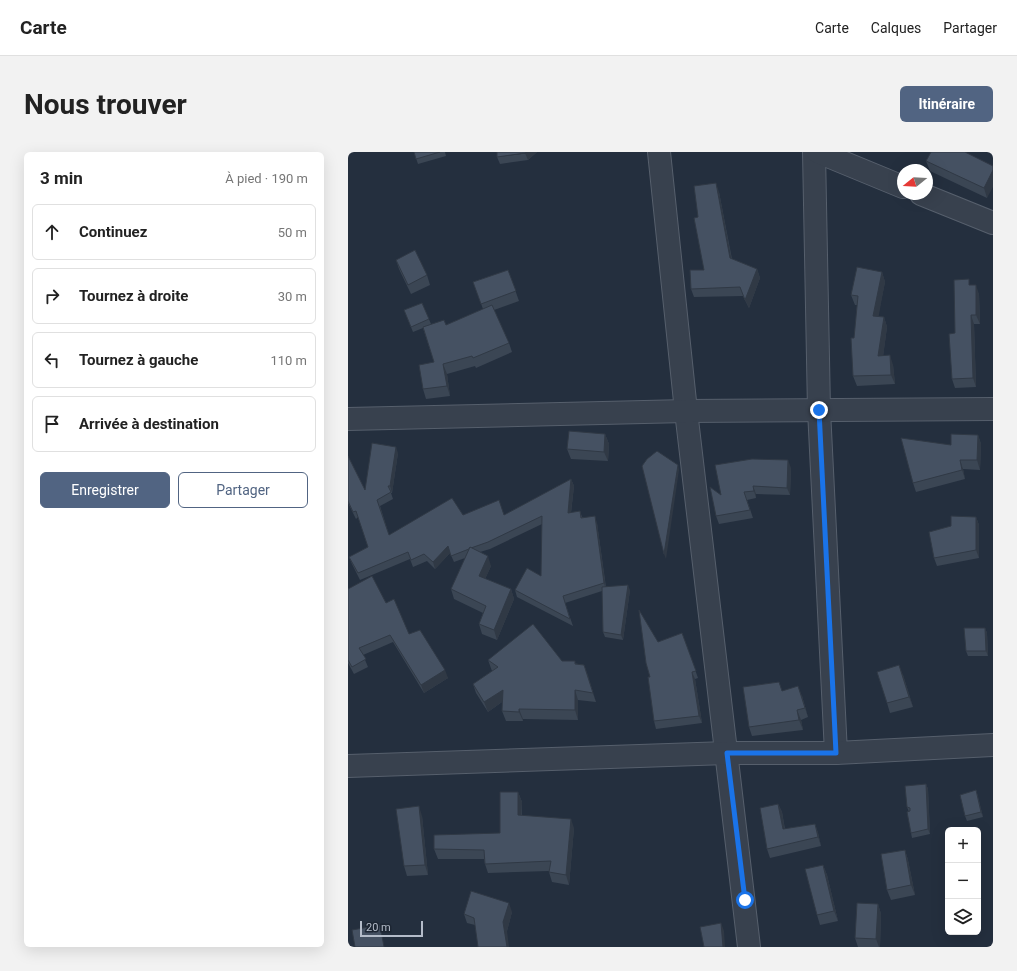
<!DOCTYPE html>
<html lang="fr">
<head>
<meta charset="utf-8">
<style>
  :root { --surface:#fff; --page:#f2f2f2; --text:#222; --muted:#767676; --line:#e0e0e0; --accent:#516482 }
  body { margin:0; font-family:Roboto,sans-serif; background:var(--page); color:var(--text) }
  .controls { position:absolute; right:12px; bottom:12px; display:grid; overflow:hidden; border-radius:6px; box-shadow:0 4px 16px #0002 }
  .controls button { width:36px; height:36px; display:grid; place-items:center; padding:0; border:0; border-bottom:1px solid var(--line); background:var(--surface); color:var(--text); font:20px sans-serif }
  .compass { position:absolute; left:549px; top:12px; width:36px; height:36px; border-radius:50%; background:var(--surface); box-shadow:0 4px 16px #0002; rotate:252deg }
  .scale { position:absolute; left:12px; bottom:10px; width:63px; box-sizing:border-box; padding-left:4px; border:2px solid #b4bcc9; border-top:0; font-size:11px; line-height:14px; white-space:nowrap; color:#b4bcc9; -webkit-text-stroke:3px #1d2633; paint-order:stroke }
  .stop { position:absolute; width:12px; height:12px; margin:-9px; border:3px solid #1a73e8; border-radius:50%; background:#fff }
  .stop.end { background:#1a73e8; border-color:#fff; box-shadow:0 1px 4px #0008 }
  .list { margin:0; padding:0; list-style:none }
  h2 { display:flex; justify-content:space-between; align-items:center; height:52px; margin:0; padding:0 16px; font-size:17px }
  h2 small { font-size:13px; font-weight:400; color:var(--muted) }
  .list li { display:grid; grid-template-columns:26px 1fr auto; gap:12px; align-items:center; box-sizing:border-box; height:56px; margin:0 8px 8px; padding:0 8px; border:1px solid var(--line); border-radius:6px }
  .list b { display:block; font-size:15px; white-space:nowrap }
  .list em { font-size:13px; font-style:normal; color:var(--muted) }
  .actions { display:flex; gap:8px; padding:12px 16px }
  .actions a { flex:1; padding:9px 0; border:1px solid var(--accent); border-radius:6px; text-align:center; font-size:14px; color:var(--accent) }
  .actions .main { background:var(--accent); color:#fff }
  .icon { flex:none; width:22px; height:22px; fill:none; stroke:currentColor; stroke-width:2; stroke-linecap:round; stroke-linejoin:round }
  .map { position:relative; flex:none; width:645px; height:795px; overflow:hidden; border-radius:6px }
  header { display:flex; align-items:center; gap:24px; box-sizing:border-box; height:56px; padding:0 20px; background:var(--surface); border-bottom:1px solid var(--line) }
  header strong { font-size:19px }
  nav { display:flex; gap:22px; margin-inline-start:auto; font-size:14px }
  .intro { display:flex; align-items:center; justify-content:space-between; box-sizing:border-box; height:96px; padding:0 24px }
  h1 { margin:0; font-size:28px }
  .button { padding:10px 18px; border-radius:6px; background:var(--accent); color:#fff; font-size:14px; font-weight:700 }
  main { display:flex; gap:24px; padding:0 24px }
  aside { flex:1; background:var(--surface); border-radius:6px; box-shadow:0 4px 16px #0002 }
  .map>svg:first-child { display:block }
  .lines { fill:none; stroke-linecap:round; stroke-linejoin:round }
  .minor-casing { stroke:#565f6c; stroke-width:24 }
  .tertiary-casing { stroke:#565f6c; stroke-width:24 }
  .minor { stroke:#38414e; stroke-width:22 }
  .tertiary { stroke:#38414e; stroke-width:22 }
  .wall { fill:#3b4654 }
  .shaded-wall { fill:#303945 }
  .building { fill:#455162; stroke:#303945 }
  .route { stroke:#1a73e8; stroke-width:5 }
</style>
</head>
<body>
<header>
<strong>Carte</strong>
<nav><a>Carte</a><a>Calques</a><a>Partager</a></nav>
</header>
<div class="intro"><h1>Nous trouver</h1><a class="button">Itinéraire</a></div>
<main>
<aside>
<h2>3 min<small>À pied · 190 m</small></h2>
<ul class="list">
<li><svg class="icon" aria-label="ahead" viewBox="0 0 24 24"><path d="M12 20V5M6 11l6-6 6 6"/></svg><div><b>Continuez</b></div><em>50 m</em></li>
<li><svg class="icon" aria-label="right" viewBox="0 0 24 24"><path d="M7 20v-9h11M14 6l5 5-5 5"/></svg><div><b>Tournez à droite</b></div><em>30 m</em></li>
<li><svg class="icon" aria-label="left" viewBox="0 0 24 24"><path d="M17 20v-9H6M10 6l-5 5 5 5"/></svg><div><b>Tournez à gauche</b></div><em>110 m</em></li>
<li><svg class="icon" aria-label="arrive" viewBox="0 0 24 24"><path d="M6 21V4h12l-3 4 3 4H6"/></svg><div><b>Arrivée à destination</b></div></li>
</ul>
<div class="actions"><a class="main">Enregistrer</a><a>Partager</a></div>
</aside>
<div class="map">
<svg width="645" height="795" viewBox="0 0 645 795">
  <rect width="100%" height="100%" fill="#242f3e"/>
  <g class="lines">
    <defs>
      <g id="minor">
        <path d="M311,0L338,259L401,795"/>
        <path d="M466,0L471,258L488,601"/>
        <path d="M0,267L338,259L645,257"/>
        <path d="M0,614L379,601H488L645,593"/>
      </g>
      <g id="tertiary">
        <path d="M470,0L555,35"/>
        <path d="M573,42L645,71"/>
      </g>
    </defs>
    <use href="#minor" class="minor-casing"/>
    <use href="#tertiary" class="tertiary-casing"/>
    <use href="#minor" class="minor"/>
    <use href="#tertiary" class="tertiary"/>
  </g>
  <g class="wall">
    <path d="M66,0H97L98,4L70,12Z"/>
    <path d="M189,0L180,8L152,12L149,5Z"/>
    <path d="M578,9L645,14L639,46L582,19Z"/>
    <path d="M371,40L384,107L409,117L412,126L401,156L395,144L346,145L343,137L356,118L350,65Z"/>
    <path d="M48,108L79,123L82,133L63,142L51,117Z"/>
    <path d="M160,118L171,149L146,158L161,191L164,200L128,216L127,214L99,222L102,244L78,247L75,237L86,210L75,176L65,180L56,158L74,151L83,172L98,173L135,157L125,130Z"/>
    <path d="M534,120L537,130L530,164L536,165L539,175L535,204L545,213L547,232L509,234L505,224L509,153H507L503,143Z"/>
    <path d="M623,133L631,142L632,172H626L628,235L607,236L604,227L607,181Z"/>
    <path d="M257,282L261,292L260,309L223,307L219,297Z"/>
    <path d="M630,283L633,292L632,318L615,317L617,327L568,340L565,331Z"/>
    <path d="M50,301L44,341H43L45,347L32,354L41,383L115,363H156L223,327L226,334L223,361L232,359L234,365L249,371L258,435L282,438L275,488L257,485L255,480L254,439L217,451L225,474L169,445L167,438L193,424L194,372L142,397L132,400L143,414L137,427L163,437L166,447L149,488L134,482L131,472L135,461L106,447L103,437L117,406L106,410L102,401L87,417L79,409L65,415L62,407L12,428L4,412L1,405L20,395L10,365L8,367L0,351V304L17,338Z"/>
    <path d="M443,316L442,343L408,342V346L399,348L405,366L371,372L368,364L373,343Z"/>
    <path d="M628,365L631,373V406L589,414L586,406L603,374Z"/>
    <path d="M0,437L38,451L61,482L100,526L76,541L45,490L15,503L20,515L6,522L0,511Z"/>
    <path d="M637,476L639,481L640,504H620L618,499Z"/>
    <path d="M334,481L350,526L347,527L354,571L308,577L306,569L302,525L310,490Z"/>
    <path d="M140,508L214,509L236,513L248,550L230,548V568L175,567V569H158L154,559V550L140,560L128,541L125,532L144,519Z"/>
    <path d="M555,523L565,555L542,561L539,551Z"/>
    <path d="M434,539L454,544L460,565L453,568L455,578L404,584L401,575Z"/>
    <path d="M578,632L580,637L582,682L564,686L563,681L561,660L559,655Z"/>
    <path d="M628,638L635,665L619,669L617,664Z"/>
    <path d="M170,640L174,650V663L226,676L221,733L204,730L201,720V719L140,721L137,712L136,707H90L86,697L152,681Z"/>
    <path d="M430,652L434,660L437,677L467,672L470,681L473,694L422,706L419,697Z"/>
    <path d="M74,664L80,723L59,724L56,714Z"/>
    <path d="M557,698L560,708L567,743L543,748L539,738Z"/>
    <path d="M475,713L479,723L490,769L472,773L469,763Z"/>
    <path d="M530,752L533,762L532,795H510L507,786Z"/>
    <path d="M164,760L159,779L127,773L119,771L116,762Z"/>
  </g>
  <g class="shaded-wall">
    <path d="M179,0H189L180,8L177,1Z"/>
    <path d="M645,18V35L639,46L636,36Z"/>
    <path d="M368,31L371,40L385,115L382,106Z"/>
    <path d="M409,117L412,126L401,156L397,148Z"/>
    <path d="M534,120L537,130L529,173L525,164Z"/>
    <path d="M628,133L631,142L632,172L628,163Z"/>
    <path d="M623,163L626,172L628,235L625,226Z"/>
    <path d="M536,165L539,175L534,213L530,204Z"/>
    <path d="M542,203L545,213L547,232L543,223Z"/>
    <path d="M95,212L99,222L102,244L99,234Z"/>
    <path d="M257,282L261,292L260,309L256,300Z"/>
    <path d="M630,283L633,292L632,318L629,308Z"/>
    <path d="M48,295L50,301L44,341L42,334Z"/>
    <path d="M440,308L443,316L442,343L439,336Z"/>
    <path d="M612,308L615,317L617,327L614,318Z"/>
    <path d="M330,313L331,318L318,407L316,402Z"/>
    <path d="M223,327L226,334L222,368L220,361Z"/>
    <path d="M405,334L408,342V346L406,339Z"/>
    <path d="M247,364L249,371L258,438L256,431Z"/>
    <path d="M628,365L631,373V406L628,398Z"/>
    <path d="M100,394L102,401L87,417L85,410Z"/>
    <path d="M140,404L143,414L134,434L131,424Z"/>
    <path d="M280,433L282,438L275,488L273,483Z"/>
    <path d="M163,437L166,447L149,488L146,478Z"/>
    <path d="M637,476L639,481L640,504L638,499Z"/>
    <path d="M236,513L240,523L248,550L245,541Z"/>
    <path d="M551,513L555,523L565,555L561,545Z"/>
    <path d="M97,518L100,526L76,541L73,533Z"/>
    <path d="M344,520L347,527L354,571L351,564Z"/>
    <path d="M450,534L454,544L460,565L457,556Z"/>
    <path d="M155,538L158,547L140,560L136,550Z"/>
    <path d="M227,538L230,548V568L227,558Z"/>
    <path d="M171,557L175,567V569L171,560Z"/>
    <path d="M449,558L453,568L455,578L451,568Z"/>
    <path d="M578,632L580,637L582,682L580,677Z"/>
    <path d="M628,638L630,644L635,665L633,660Z"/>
    <path d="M170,640L174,650L173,672L170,663Z"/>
    <path d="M430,652L434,660L438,686L435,677Z"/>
    <path d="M71,654L74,664L80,723L77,713Z"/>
    <path d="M223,667L226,676L221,733L218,723Z"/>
    <path d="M467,672L470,681L473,694L470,685Z"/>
    <path d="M557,698L560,708L567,743L563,733Z"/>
    <path d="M475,713L479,723L490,769L486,759Z"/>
    <path d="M161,751L164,760L159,779L161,795H159L155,770Z"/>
    <path d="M530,752L533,762L532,795H531L528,787Z"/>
    <path d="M373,771L376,779L377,795H375Z"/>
  </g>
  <g class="building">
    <path d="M66,0H92L68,7Z"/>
    <path d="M149,0H179L177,1L149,5Z"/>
    <path d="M583,0H617L645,14V18L636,36L578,9Z"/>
    <path d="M368,31L382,106L409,117L397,148L392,135L343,137L342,118H356L346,66L350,65L346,34Z"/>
    <path d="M67,98L79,123L60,133L48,108Z"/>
    <path d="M509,115L534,120L525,164L536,165L530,204L542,203L543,223L505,224L503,186H506L510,144L503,143Z"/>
    <path d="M160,118L168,139L133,152L125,130Z"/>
    <path d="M621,127V133H628V163H623L625,226L604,227L601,182L607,181L606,128Z"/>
    <path d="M74,151L81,167L63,175L56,158Z"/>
    <path d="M144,153L161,191L125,206L124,204L95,212L99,234L75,237L71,213L86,210L75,175L96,168L98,173Z"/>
    <path d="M221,279L257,282L256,300L219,297Z"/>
    <path d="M603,282L630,283L629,308H612L614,318L565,331L553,286L603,293Z"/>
    <path d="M24,291L48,295L42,334H40L43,340L29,348L41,383L104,346L115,363L151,348L156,363L223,327L220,361L232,359L233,366L247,364L256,431L215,444L222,467L167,438L179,416L193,424L194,364L140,390L123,396L122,395L121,397L103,404L100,394L85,410L76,402L63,408L60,400L10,421L1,405L20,395L8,359L5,360L0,349V304L17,338Z"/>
    <path d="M309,299L330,313L316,402L294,314L299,307Z"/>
    <path d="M404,307L440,308L439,336L405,334L406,339L396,340L402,358L368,364L362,335L373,343L367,313Z"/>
    <path d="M603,364L628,365V398L586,406L581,380L603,374Z"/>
    <path d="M122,395L140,404L131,424L163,437L146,478L131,472L138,454L103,437Z"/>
    <path d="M24,424L38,451L46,447L61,482L72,478L97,518L73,533L42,483L11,496L18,507L4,515L0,508V437Z"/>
    <path d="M280,433L273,483L255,480L254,435Z"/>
    <path d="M291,458L310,490L334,481L348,519L344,520L351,564L306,569L300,525H302L298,511Z"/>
    <path d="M185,472L214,509H227V512L236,513L245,541L227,538V558L171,557V560L154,559L155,538L136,550L125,532L150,515L140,508Z"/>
    <path d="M616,476H637L638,499H618Z"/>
    <path d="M551,513L561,545L539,551L529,520Z"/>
    <path d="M431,530L434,539L450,534L457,556L449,558L451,568L401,575L395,535Z"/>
    <path d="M578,632L580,677L563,681L559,660L562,659V656L559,655L557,634Z"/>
    <path d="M628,638L633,660L617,664L612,643Z"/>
    <path d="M152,640H170V663L223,667L218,723L201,720L203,709L137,712L136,698L86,697V683L152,681Z"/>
    <path d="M430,652L435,677L467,672L470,685L419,697L412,656Z"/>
    <path d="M71,654L77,713L56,714L48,657Z"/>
    <path d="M557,698L563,733L539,738L533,702Z"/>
    <path d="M475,713L486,759L469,763L457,717Z"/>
    <path d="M123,739L161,751L155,770L159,795H130L126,766L116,762Z"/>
    <path d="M509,751L530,752L528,787L507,786Z"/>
    <path d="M373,771L375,795H356L352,775Z"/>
    <path d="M32,773L36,795H7L4,778Z"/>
  </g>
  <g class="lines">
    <path class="route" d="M397,748L379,601H488L471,258"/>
  </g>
</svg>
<div class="controls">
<button>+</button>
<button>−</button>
<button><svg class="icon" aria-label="layers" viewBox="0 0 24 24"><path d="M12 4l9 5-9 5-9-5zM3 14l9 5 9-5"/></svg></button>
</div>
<svg class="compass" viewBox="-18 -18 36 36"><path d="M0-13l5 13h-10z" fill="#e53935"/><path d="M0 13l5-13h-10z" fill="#767676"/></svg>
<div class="scale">20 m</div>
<div class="stop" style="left:397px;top:748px"></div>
<div class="stop end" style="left:471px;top:258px"></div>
</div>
</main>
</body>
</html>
